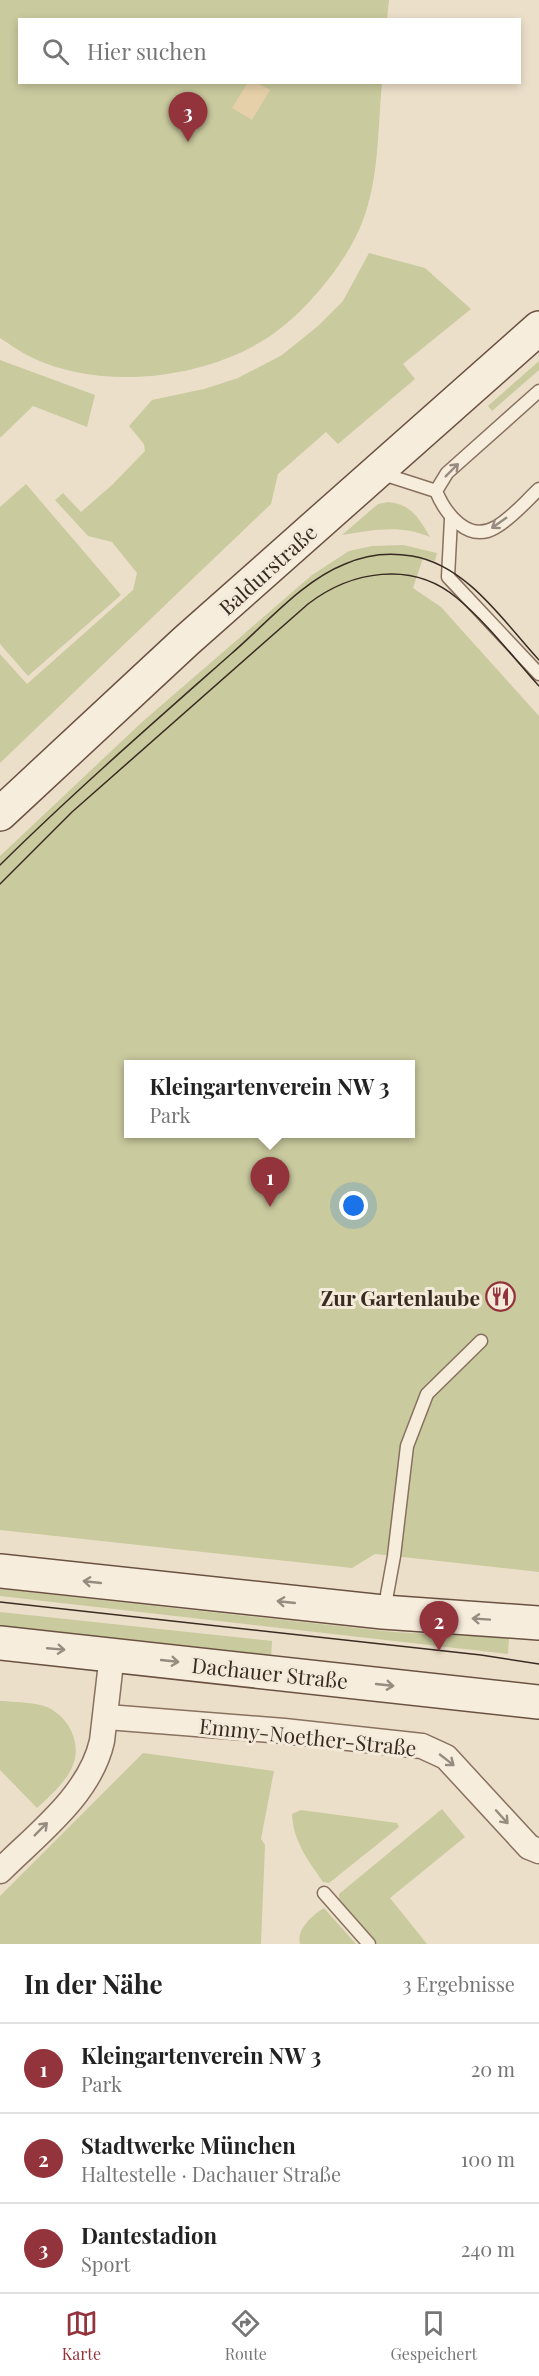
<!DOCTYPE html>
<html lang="de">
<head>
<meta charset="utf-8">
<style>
  :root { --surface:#fff; --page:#f6f6f6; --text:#222; --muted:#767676; --line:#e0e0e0; --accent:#93333c }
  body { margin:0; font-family:"Playfair Display",serif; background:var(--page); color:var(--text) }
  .you { position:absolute; left:354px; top:1206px; width:21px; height:21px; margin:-15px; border:4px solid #fff; border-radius:50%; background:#1a73e8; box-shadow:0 0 0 9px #1a73e833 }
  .badge { display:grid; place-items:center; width:39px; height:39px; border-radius:50%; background:var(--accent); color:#fff; font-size:20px; font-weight:700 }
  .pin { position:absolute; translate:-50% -50px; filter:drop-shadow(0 2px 3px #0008) }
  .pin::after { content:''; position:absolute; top:32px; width:21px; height:18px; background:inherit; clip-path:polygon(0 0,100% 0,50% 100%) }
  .popup { position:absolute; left:124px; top:1060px; width:291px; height:78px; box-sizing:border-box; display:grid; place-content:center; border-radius:0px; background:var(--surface); filter:drop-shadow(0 2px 4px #0005); font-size:20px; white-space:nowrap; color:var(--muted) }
  .popup b { font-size:22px; color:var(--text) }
  .popup::after { content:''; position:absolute; left:50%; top:100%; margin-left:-12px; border:12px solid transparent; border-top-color:var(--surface) }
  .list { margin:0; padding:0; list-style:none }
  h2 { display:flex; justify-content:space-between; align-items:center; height:78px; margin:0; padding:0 24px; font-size:26px }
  h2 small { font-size:20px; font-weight:400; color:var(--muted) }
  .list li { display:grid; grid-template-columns:39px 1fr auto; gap:18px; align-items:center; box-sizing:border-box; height:90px; padding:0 24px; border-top:2px solid var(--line) }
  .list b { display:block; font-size:22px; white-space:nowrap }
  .list p { margin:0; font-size:20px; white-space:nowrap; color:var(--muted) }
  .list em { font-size:20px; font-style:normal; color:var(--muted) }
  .icon { flex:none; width:33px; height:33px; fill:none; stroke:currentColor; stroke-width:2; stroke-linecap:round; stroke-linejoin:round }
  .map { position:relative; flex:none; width:539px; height:1944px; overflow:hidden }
  .search { position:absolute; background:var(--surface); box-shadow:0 3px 9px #0003; left:18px; right:18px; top:18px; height:66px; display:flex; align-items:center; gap:15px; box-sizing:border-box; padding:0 21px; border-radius:0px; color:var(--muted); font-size:22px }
  .sheet { height:348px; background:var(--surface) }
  nav { display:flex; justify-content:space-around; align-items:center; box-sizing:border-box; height:84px; border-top:2px solid var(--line); background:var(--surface); font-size:16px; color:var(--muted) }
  nav a { display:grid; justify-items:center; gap:3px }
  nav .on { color:var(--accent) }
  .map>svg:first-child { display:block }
  .green { fill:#c9ca9e; fill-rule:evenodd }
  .sand { fill:#e6d0a9 }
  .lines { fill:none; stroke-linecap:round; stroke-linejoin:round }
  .lane-casing { stroke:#88715f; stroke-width:15 }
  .street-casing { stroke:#88715f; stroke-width:27 }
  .secondary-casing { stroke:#6a5242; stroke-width:36 }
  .lane { stroke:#f7eddd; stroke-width:12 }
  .street { stroke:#f7eddd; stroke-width:24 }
  .secondary { stroke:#f7eddd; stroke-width:33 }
  .tram { stroke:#392b22; stroke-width:1.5 }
  .oneway { stroke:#988c80 }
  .labels { text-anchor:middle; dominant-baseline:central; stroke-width:6; stroke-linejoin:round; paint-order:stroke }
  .street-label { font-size:21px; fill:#392b22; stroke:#f4ead9 }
  .poi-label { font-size:21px; font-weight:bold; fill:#392b22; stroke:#f4ead9; text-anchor:end }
</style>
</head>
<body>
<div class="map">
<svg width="539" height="1944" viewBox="0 0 539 1944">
  <rect width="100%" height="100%" fill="#ecdfca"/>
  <g class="green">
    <path d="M0,0H389L387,19L20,20V82L382,83C377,136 380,194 353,242C337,272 305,311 277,331C215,378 106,392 35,359C23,354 11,345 0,338Z"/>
    <path d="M369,253L425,268L471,309L403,364L415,379L338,444L326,432L278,474L271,504L0,763V654L27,684L133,590L137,573L112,542L88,536L55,500L63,493L81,512L112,485L145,451L144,444L129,426L152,400L204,389L238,378L282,355L318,326L343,301Z"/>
    <path d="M0,360L95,395L87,427L33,406L0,438Z"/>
    <path d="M539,361V370L492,411L488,406Z"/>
    <path d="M26,484L121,595L28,676L0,644V507Z"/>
    <path d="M388,502C411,504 419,518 430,537C401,524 372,530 342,535L378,504Z"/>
    <path d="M403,545L437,553L435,561L423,558L413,588L441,607L539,716V1572L375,1554L352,1568L0,1530V856L141,723L312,575L349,551L372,546ZM129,1064H411V1134H129Z"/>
    <path d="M0,1589L394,1632L509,1638L508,1654L0,1596Z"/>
    <path d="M0,1612L272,1641L271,1658L0,1628Z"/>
    <path d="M0,1701C15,1702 33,1702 47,1707C58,1712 68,1722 72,1733C86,1766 58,1788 37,1808L0,1770Z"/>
    <path d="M143,1753L274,1771L261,1839L265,1845L261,1944H0V1896Z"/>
    <path d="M442,1809L465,1837L390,1898L427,1944H377L339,1901V1894Z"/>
    <path d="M301,1810L397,1823L399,1827L329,1883L323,1882C308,1860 293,1841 292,1814Z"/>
    <path d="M324,1908L356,1944H300C296,1930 312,1915 324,1908Z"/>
  </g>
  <path class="sand" d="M248,82L257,83L270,90L252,120L232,108Z"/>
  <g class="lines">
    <defs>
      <g id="lane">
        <path d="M539,391L447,473L436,491C445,513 468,544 496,527C512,518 526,501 539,489"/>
        <path d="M380,473L436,491"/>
        <path d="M451,519L448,577L539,674"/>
        <path d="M384,1611L394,1556L407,1446L427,1394L481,1341"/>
        <path d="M324,1893L369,1944"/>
      </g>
      <g id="street">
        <path d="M107,1717L284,1731L422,1746L446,1757L529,1847L539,1851"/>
        <path d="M0,1871C37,1834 90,1795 102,1741L112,1654"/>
      </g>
      <g id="secondary">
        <path d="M0,814L186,641L539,328"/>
        <path d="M0,1571L383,1612L539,1623"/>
        <path d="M0,1643L539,1702"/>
      </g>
    </defs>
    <use href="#lane" class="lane-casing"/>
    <use href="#street" class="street-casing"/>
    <use href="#secondary" class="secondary-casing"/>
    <use href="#lane" class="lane"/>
    <use href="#street" class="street"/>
    <use href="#secondary" class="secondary"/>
    <g class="tram">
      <path d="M0,865C74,792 153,723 231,654C266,624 302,581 345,564C365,555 389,552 412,556C467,565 504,622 539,660"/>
      <path d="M0,884L72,812L308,604C351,571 412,560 457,598C487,623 513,657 539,686"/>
      <path d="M0,1602L481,1655L539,1664"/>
    </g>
  </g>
  <defs><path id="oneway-shaft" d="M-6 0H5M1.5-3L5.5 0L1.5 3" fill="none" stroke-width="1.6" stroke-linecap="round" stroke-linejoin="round" transform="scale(1.5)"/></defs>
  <g class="oneway">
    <use href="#oneway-shaft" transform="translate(452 470) rotate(-45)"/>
    <use href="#oneway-shaft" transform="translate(499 523) rotate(145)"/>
    <use href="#oneway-shaft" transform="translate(92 1582) rotate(-174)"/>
    <use href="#oneway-shaft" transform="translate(286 1602) rotate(-174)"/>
    <use href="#oneway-shaft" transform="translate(481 1619) rotate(-176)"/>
    <use href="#oneway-shaft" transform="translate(56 1649) rotate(5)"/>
    <use href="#oneway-shaft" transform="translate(170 1661) rotate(6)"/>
    <use href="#oneway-shaft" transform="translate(385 1685) rotate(6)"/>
    <use href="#oneway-shaft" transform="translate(447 1760) rotate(38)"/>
    <use href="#oneway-shaft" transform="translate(502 1817) rotate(48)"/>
    <use href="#oneway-shaft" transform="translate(41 1829) rotate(-45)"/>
  </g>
  <defs>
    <symbol id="restaurant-ring" viewBox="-11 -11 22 22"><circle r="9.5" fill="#f4ead9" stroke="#93333c" stroke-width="1.5"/><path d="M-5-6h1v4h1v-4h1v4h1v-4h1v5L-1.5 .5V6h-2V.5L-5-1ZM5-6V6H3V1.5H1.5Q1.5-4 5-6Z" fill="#93333c"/></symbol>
  </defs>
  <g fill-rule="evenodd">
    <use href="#restaurant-ring" x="484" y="1280" width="33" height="33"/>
  </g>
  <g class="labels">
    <g class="street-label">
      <text transform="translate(267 569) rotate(-42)">Baldurstraße</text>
      <text transform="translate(270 1672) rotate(6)">Dachauer Straße</text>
      <text transform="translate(308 1736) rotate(6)">Emmy-Noether-Straße</text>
    </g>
    <g class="poi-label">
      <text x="480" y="1297">Zur Gartenlaube</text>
    </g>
  </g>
</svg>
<div class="you"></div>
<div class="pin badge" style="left:270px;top:1207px">1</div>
<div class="popup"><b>Kleingartenverein NW 3</b>Park</div>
<div class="pin badge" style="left:439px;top:1651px">2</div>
<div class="pin badge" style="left:188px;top:142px">3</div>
<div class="search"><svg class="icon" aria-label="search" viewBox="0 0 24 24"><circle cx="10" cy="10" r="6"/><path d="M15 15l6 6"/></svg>Hier suchen</div>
</div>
<section class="sheet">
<h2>In der Nähe<small>3 Ergebnisse</small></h2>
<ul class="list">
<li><span class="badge">1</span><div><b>Kleingartenverein NW 3</b><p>Park</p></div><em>20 m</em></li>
<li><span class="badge">2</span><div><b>Stadtwerke München</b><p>Haltestelle · Dachauer Straße</p></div><em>100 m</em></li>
<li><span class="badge">3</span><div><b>Dantestadion</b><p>Sport</p></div><em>240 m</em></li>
</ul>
</section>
<nav>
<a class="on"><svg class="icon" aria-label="map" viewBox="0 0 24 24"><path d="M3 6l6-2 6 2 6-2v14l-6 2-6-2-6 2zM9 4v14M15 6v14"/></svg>Karte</a>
<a><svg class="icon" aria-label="directions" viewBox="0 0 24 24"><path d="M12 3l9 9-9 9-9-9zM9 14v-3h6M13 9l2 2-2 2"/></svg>Route</a>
<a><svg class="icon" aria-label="saved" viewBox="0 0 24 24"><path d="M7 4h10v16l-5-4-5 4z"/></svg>Gespeichert</a>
</nav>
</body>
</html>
